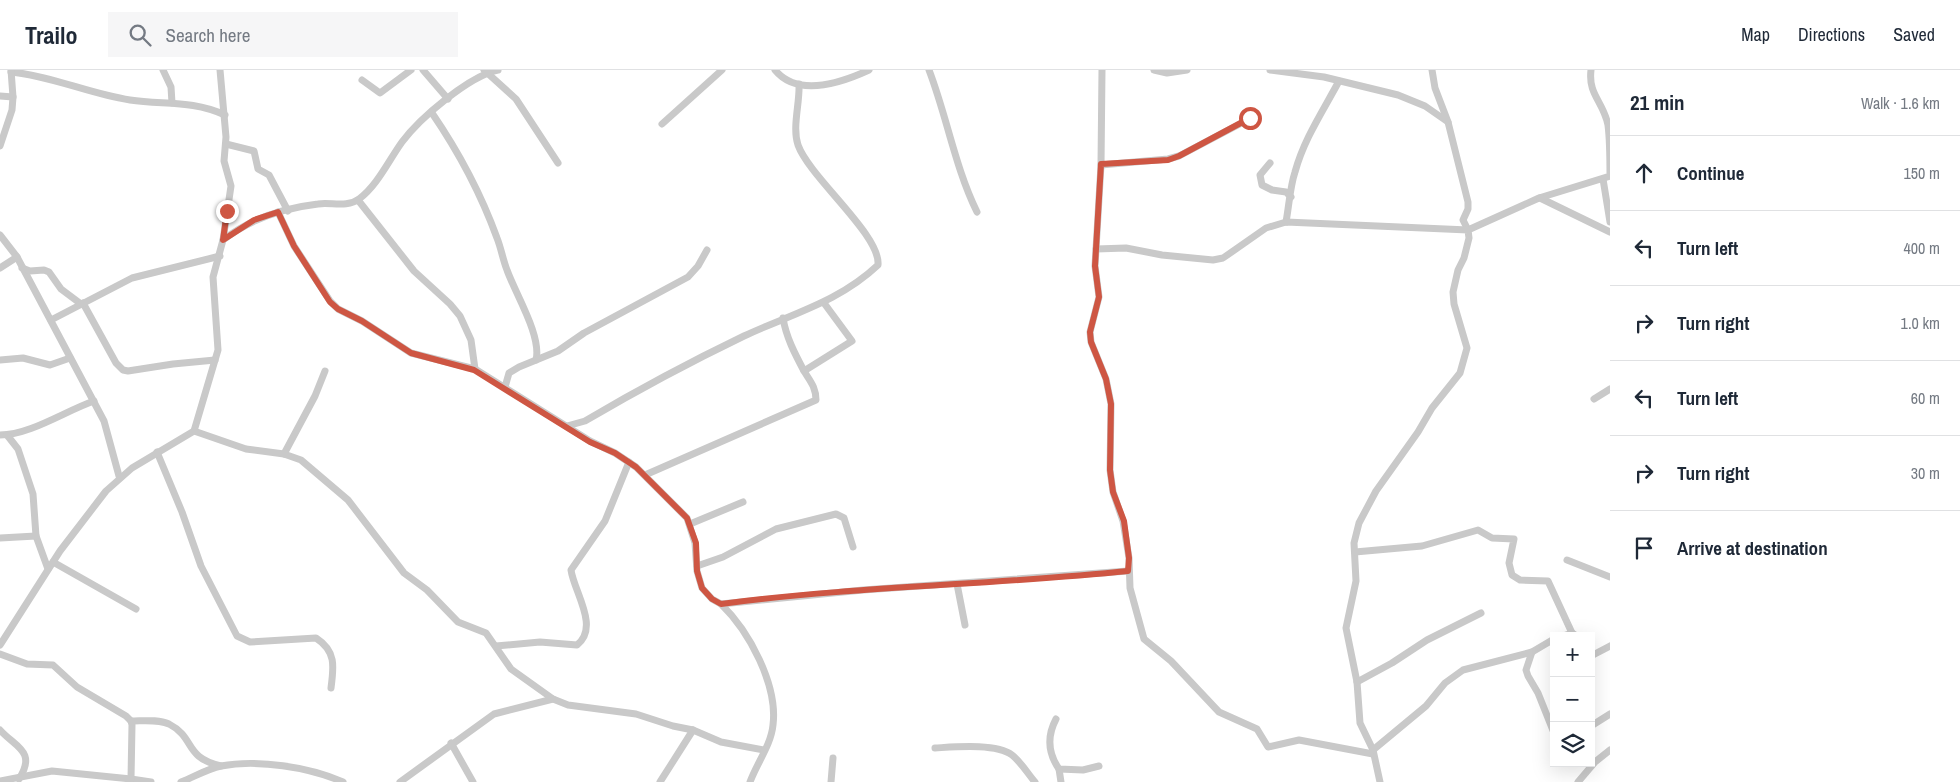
<!DOCTYPE html>
<html lang="en">
<head>
<meta charset="utf-8">
<style>
  :root { --surface:#fff; --page:#f6f6f7; --text:#1f2937; --muted:#747a83; --line:#e0e1e3 }
  body { margin:0; font-family:"Archivo Narrow",sans-serif; background:var(--page); color:var(--text) }
  .controls { position:absolute; right:15px; bottom:15px; display:grid; overflow:hidden; border-radius:0px; box-shadow:0 5px 20px #0002 }
  .controls button { width:45px; height:45px; display:grid; place-items:center; padding:0; border:0; border-bottom:1px solid var(--line); background:var(--surface); color:var(--text); font:25px sans-serif }
  .stop { position:absolute; width:15px; height:15px; margin:-11px; border:4px solid #ce5643; border-radius:50%; background:#fff }
  .stop.end { background:#ce5643; border-color:#fff; box-shadow:0 1px 5px #0008 }
  .list { margin:0; padding:0; list-style:none }
  h2 { display:flex; justify-content:space-between; align-items:center; height:65px; margin:0; padding:0 20px; font-size:21px }
  h2 small { font-size:16px; font-weight:400; color:var(--muted) }
  .list li { display:grid; grid-template-columns:32px 1fr auto; gap:15px; align-items:center; box-sizing:border-box; height:75px; padding:0 20px; border-top:1px solid var(--line) }
  .list b { display:block; font-size:19px; white-space:nowrap }
  .list em { font-size:16px; font-style:normal; color:var(--muted) }
  .icon { flex:none; width:28px; height:28px; fill:none; stroke:currentColor; stroke-width:2; stroke-linecap:round; stroke-linejoin:round }
  .map { position:relative; flex:none; width:1610px; height:712px; overflow:hidden }
  header { display:flex; align-items:center; gap:30px; box-sizing:border-box; height:70px; padding:0 25px; background:var(--surface); border-bottom:1px solid var(--line) }
  header strong { font-size:24px }
  nav { display:flex; gap:28px; margin-inline-start:auto; font-size:18px }
  .search { width:350px; height:45px; background:var(--page); display:flex; align-items:center; gap:12px; box-sizing:border-box; padding:0 18px; border-radius:0px; color:var(--muted); font-size:19px }
  main { display:flex }
  aside { flex:1; background:var(--surface) }
  .map>svg:first-child { display:block }
  .lines { fill:none; stroke-linecap:round; stroke-linejoin:round }
  .minor { stroke:#c9c9c9; stroke-width:7 }
  .route { stroke:#ce5643; stroke-width:6 }
</style>
</head>
<body>
<header>
<strong>Trailo</strong>
<div class="search"><svg class="icon" aria-label="search" viewBox="0 0 24 24"><circle cx="10" cy="10" r="6"/><path d="M15 15l6 6"/></svg>Search here</div>
<nav><a>Map</a><a>Directions</a><a>Saved</a></nav>
</header>
<main>
<div class="map">
<svg width="1610" height="712" viewBox="0 0 1610 712">
  <rect width="100%" height="100%" fill="#fff"/>
  <g class="lines">
    <g class="minor">
      <path d="M163,0L171,17L172,33"/>
      <path d="M220,0L226,67L224,91L231,116L223,170"/>
      <path d="M423,0L448,29"/>
      <path d="M484,0L516,29L558,93"/>
      <path d="M775,0C798,28 843,12 869,0"/>
      <path d="M929,0C947,47 955,97 977,142"/>
      <path d="M1102,0L1101,95L1095,196L1099,227L1090,262L1091,272L1106,309L1111,334L1110,400L1113,422L1123,451L1129,488L1130,518L1144,569L1171,591L1219,642L1257,659L1268,677L1299,670L1373,684"/>
      <path d="M1154,0L1167,3L1187,0"/>
      <path d="M1270,0L1324,7L1398,25L1425,36L1448,52L1468,132V139L1463,150L1468,160L1539,128L1610,106C1610,90 1610,71 1608,55C1603,31 1588,25 1591,0"/>
      <path d="M1432,0L1435,18L1448,52"/>
      <path d="M11,2C52,6 90,24 130,30C164,35 192,30 225,45"/>
      <path d="M362,10L380,23L411,0"/>
      <path d="M0,26L13,27"/>
      <path d="M432,43C458,81 481,124 497,168C501,178 503,190 507,200C515,223 542,266 536,290"/>
      <path d="M662,54L722,0"/>
      <path d="M226,74L254,81L258,99L269,105L288,141"/>
      <path d="M0,76L12,40L13,27L11,0"/>
      <path d="M1270,93L1260,105L1262,115L1272,120L1286,122L1291,127"/>
      <path d="M1101,95L1168,89L1179,86L1251,48"/>
      <path d="M1603,109L1610,152"/>
      <path d="M1540,128L1610,162"/>
      <path d="M358,130L414,201L450,234L460,246L471,270L475,299"/>
      <path d="M278,142L294,176L330,231L338,239L362,251L411,283L475,299L590,371L615,383L636,397L687,448L695,473L697,501L702,518L712,529L721,534L863,520L1128,501"/>
      <path d="M1286,152C1289,136 1290,117 1295,102C1304,69 1323,41 1339,11"/>
      <path d="M0,165L17,187L104,351L119,406"/>
      <path d="M1096,179L1126,178L1162,185L1213,190L1223,188L1266,158L1286,152L1468,160L1469,168L1464,188L1458,200L1453,222L1454,234L1467,278L1460,303L1432,338L1418,362L1376,421L1359,453L1354,473L1356,511L1346,558L1357,612L1360,653L1373,680L1380,712"/>
      <path d="M0,198L17,187"/>
      <path d="M22,198L30,201L44,200L49,202L61,219L81,234"/>
      <path d="M83,233L116,293L123,300L128,301L173,294L215,290"/>
      <path d="M51,250L132,208L220,186"/>
      <path d="M0,290L23,288L50,295L70,288"/>
      <path d="M804,301L852,271L824,233"/>
      <path d="M505,317L509,303L519,297L558,281L584,263L688,207L698,196L707,180"/>
      <path d="M1594,329L1610,319"/>
      <path d="M567,356L585,351C636,321 690,292 744,266C791,244 839,232 878,195C881,165 810,108 798,75C792,57 800,33 799,14"/>
      <path d="M194,361L246,379L284,384L301,390L348,430L404,503L427,520L458,552L486,563L511,599L553,629L568,635L636,644L673,656L693,660L721,672L764,680"/>
      <path d="M0,365C30,365 65,341 94,331"/>
      <path d="M7,365L18,379L33,424L36,466L48,499"/>
      <path d="M157,382L182,442L201,496L237,566L250,572L316,568C336,581 334,596 331,618"/>
      <path d="M284,384L315,326L325,301"/>
      <path d="M645,405L816,330C816,317 810,311 804,301C795,284 786,267 783,248"/>
      <path d="M690,454L743,432"/>
      <path d="M0,468L36,466"/>
      <path d="M1355,482L1422,476L1478,460L1492,468L1514,469L1509,493L1512,505L1520,510L1548,511L1572,563"/>
      <path d="M1567,490L1610,507"/>
      <path d="M53,492L136,539"/>
      <path d="M697,496L723,487L776,459L836,444L844,448L853,477"/>
      <path d="M957,514L965,555"/>
      <path d="M721,534C749,561 778,615 773,655C771,675 757,693 750,712"/>
      <path d="M1563,566L1572,563L1575,565"/>
      <path d="M0,575L60,481L106,421L132,398L194,361L218,280L213,207L223,170C250,149 284,138 318,134C331,132 347,138 359,129C377,116 389,90 402,72C420,48 469,6 498,0"/>
      <path d="M496,576L540,572L577,575C600,557 574,522 571,500L605,451L629,392"/>
      <path d="M1532,582L1526,600L1528,606L1538,623L1554,663"/>
      <path d="M0,584L27,594L53,595L77,617L126,646L131,651L132,655L131,709L151,712"/>
      <path d="M1591,586L1610,576"/>
      <path d="M1357,612L1392,593L1427,570L1481,543"/>
      <path d="M1056,649C1047,666 1048,683 1059,699L1083,700L1099,696"/>
      <path d="M131,651C143,651 158,649 169,654C196,668 183,687 221,696"/>
      <path d="M1591,656L1610,644"/>
      <path d="M0,660C15,677 37,681 19,709"/>
      <path d="M451,673L473,712"/>
      <path d="M935,678C954,677 996,673 1012,685C1021,692 1028,704 1035,712"/>
      <path d="M1373,680L1426,636L1445,613L1463,600L1532,582L1554,569"/>
      <path d="M1059,699L1061,712"/>
      <path d="M0,711L52,701L131,709"/>
      <path d="M181,712C194,707 207,699 221,696C257,689 309,697 343,712"/>
      <path d="M400,712L494,644L553,629"/>
      <path d="M660,712L693,660"/>
      <path d="M831,712L833,688"/>
      <path d="M1578,712L1595,692L1610,680"/>
    </g>
  </g>
  <g class="lines">
    <path class="route" d="M227,141L223,170L254,150L278,142L294,176L330,232L338,239L362,251L411,283L474,300L590,372L615,383L636,397L687,448L696,473L697,501L702,518L712,529L721,534C856,516 993,515 1128,501L1129,488L1124,451L1113,422L1110,400L1111,334L1106,309L1091,272L1090,262L1099,227L1095,196L1101,94L1168,90L1179,86L1250,48"/>
  </g>
</svg>
<div class="controls">
<button>+</button>
<button>−</button>
<button><svg class="icon" aria-label="layers" viewBox="0 0 24 24"><path d="M12 4l9 5-9 5-9-5zM3 14l9 5 9-5"/></svg></button>
</div>
<div class="stop" style="left:1250px;top:48px"></div>
<div class="stop end" style="left:227px;top:141px"></div>
</div>
<aside>
<h2>21 min<small>Walk · 1.6 km</small></h2>
<ul class="list">
<li><svg class="icon" aria-label="ahead" viewBox="0 0 24 24"><path d="M12 20V5M6 11l6-6 6 6"/></svg><div><b>Continue</b></div><em>150 m</em></li>
<li><svg class="icon" aria-label="left" viewBox="0 0 24 24"><path d="M17 20v-9H6M10 6l-5 5 5 5"/></svg><div><b>Turn left</b></div><em>400 m</em></li>
<li><svg class="icon" aria-label="right" viewBox="0 0 24 24"><path d="M7 20v-9h11M14 6l5 5-5 5"/></svg><div><b>Turn right</b></div><em>1.0 km</em></li>
<li><svg class="icon" aria-label="left" viewBox="0 0 24 24"><path d="M17 20v-9H6M10 6l-5 5 5 5"/></svg><div><b>Turn left</b></div><em>60 m</em></li>
<li><svg class="icon" aria-label="right" viewBox="0 0 24 24"><path d="M7 20v-9h11M14 6l5 5-5 5"/></svg><div><b>Turn right</b></div><em>30 m</em></li>
<li><svg class="icon" aria-label="arrive" viewBox="0 0 24 24"><path d="M6 21V4h12l-3 4 3 4H6"/></svg><div><b>Arrive at destination</b></div></li>
</ul>
</aside>
</main>
</body>
</html>
